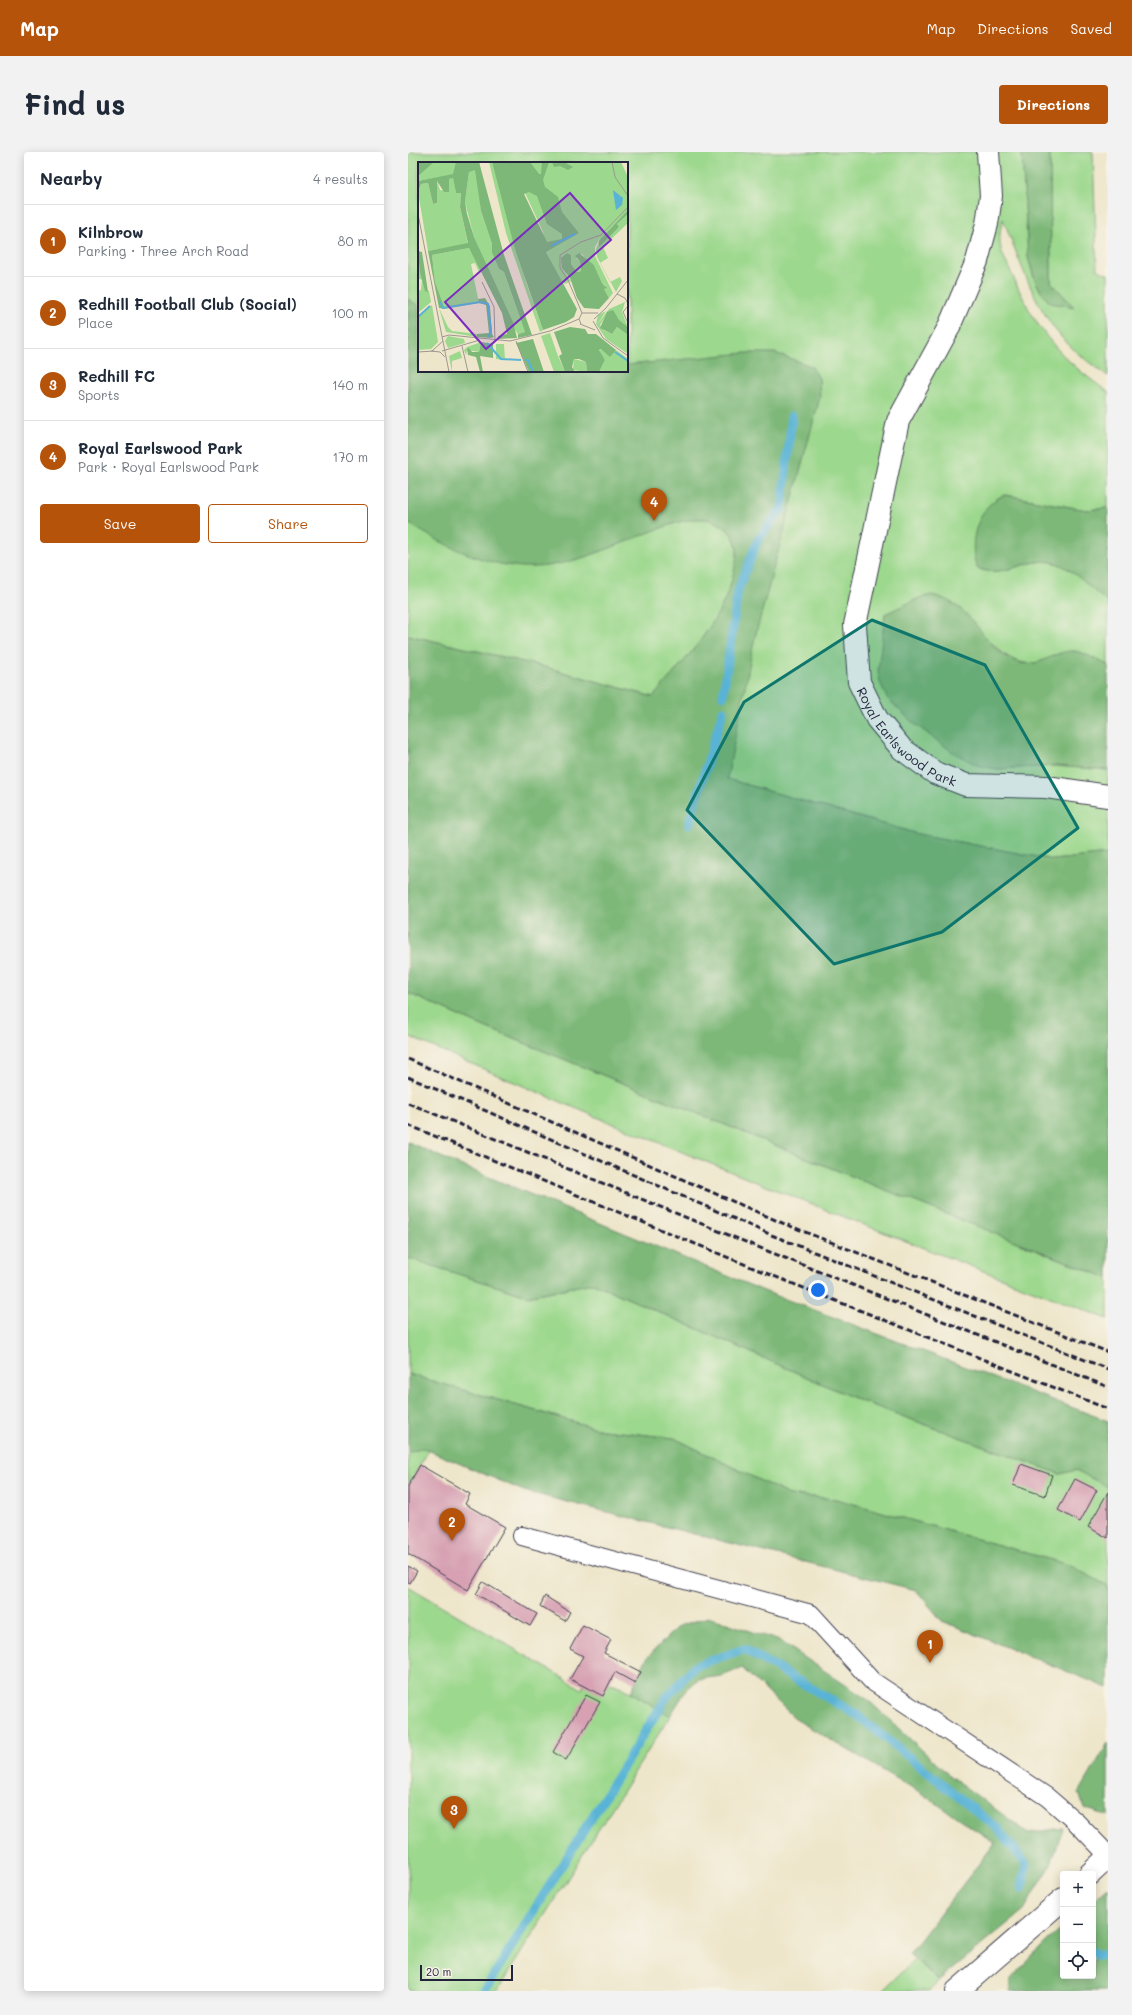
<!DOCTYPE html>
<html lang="en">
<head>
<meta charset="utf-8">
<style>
  :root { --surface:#fff; --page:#f2f2f3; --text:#1f2937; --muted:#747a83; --line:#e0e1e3; --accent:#b45309 }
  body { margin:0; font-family:Mali,sans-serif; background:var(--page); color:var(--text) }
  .controls { position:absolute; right:12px; bottom:12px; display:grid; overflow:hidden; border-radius:4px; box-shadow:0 2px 10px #0003 }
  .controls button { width:36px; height:36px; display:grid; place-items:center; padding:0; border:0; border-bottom:1px solid var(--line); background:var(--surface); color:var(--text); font:20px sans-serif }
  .scale { position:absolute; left:12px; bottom:10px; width:93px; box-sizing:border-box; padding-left:4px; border:2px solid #22223b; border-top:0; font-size:11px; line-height:14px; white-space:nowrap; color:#22223b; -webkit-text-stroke:3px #f7f3e8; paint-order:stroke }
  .you { position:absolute; left:410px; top:1138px; width:14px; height:14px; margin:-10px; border:3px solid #fff; border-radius:50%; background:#1a73e8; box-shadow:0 0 0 6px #1a73e833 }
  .badge { display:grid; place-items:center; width:26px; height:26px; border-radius:50%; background:var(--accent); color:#fff; font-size:13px; font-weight:700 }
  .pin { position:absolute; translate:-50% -33px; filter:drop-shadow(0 1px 2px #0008) }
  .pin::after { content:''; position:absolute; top:21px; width:14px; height:12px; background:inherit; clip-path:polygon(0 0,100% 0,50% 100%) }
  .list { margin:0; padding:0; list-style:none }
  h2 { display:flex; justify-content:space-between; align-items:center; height:52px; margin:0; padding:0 16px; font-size:17px }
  h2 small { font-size:13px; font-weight:400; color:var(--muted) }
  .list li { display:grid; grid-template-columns:26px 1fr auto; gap:12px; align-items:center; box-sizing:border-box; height:72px; padding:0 16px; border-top:1px solid var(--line) }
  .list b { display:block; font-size:15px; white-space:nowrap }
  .list p { margin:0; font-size:13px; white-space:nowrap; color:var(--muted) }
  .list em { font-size:13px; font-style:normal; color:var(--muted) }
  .actions { display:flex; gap:8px; padding:12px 16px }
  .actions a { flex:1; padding:9px 0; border:1px solid var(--accent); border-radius:4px; text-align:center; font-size:14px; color:var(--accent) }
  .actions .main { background:var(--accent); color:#fff }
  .icon { flex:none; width:22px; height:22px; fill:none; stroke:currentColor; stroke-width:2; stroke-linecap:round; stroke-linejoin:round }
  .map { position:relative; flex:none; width:700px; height:1839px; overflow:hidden; border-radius:4px }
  header { display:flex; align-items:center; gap:24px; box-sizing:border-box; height:56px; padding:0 20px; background:var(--accent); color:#fff }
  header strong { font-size:19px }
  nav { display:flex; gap:22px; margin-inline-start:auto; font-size:14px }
  .intro { display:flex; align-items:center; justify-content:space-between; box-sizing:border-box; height:96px; padding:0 24px }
  h1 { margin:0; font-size:28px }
  .button { padding:10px 18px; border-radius:4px; background:var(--accent); color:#fff; font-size:14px; font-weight:700 }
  main { display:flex; gap:24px; padding:0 24px }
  aside { flex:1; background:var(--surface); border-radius:4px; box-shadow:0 2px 10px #0003 }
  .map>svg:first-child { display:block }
  .green { fill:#9cd88d; stroke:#5f7d64; fill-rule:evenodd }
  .forest { fill:#7db878; stroke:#506d5a }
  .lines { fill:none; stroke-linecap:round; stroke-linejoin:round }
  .stream { stroke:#58b3d6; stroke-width:9 }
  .building { fill:#d7a1b3 }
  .service-casing { stroke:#413f50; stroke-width:20 }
  .minor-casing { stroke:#413f50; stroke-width:24 }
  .service { stroke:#fff; stroke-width:18 }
  .minor { stroke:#fff; stroke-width:22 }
  .rail { stroke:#22223b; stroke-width:3; stroke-dasharray:6 3; stroke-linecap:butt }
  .marked { fill:#0f766e; fill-opacity:0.2; stroke:#0f766e; stroke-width:3; stroke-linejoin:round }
  .labels { text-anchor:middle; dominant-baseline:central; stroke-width:3; stroke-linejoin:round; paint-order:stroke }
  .street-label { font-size:13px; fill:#22223b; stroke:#f7f3e8 }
  .inset-river { fill:none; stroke:#58b3d6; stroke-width:2 }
  .inset-road { fill:none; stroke:#9c9891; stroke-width:1 }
  .view { fill:#7b2cbf; fill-opacity:0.15; stroke:#7b2cbf; stroke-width:2 }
  .inset-edge { fill:none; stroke:#22223b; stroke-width:2 }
</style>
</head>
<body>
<header>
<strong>Map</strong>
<nav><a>Map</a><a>Directions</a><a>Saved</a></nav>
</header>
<div class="intro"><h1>Find us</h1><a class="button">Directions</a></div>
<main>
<aside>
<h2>Nearby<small>4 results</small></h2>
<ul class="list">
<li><span class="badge">1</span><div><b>Kilnbrow</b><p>Parking · Three Arch Road</p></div><em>80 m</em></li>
<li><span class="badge">2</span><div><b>Redhill Football Club (Social)</b><p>Place</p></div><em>100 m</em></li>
<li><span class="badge">3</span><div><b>Redhill FC</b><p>Sports</p></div><em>140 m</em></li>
<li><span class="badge">4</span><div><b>Royal Earlswood Park</b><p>Park · Royal Earlswood Park</p></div><em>170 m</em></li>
</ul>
<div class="actions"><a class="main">Save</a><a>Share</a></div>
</aside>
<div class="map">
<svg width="700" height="1839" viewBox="0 0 700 1839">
  <rect width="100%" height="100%" fill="#f7f3e8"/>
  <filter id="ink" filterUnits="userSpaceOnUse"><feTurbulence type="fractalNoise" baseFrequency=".025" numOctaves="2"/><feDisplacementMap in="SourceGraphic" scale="8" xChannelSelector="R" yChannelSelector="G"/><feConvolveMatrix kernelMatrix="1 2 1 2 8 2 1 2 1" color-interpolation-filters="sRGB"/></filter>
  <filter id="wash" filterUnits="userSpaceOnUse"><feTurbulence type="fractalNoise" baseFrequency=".012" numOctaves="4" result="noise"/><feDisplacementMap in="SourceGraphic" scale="16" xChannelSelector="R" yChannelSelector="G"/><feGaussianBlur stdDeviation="0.9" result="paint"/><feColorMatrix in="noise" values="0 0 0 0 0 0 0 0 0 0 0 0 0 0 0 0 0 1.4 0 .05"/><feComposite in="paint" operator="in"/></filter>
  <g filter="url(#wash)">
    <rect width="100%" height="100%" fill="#eee6ca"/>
    <g class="green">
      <path d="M0,0H614L620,105L626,126L633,140L665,155L643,130L642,0H685L689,118L700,122V224C684,213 668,201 655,187C625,153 612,108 595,67C587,95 595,102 606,127C630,181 652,206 700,240V356L678,358L597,343C571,351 560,391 569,416C595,428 621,403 648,411C665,416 685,439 700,450V513L667,499C629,509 616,524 584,491L588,617L648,614L700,618V702L646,708L510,682L319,627L307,562L133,514L0,483ZM11,11H219V219H11Z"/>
      <path d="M0,841L72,873L455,1029L700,1126V1167C465,1077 230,986 0,884Z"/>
      <path d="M0,1106L119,1144L185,1131L453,1249L652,1322L668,1318L700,1335V1434L661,1413L428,1347L381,1343L266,1286L194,1278L0,1222Z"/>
      <path d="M15,1296L21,1298L0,1334V1301Z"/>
      <path d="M0,1434L174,1537L175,1534L201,1531L223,1540L262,1564L89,1839H0Z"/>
      <path d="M507,1807L531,1828L522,1839H474Z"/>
    </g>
    <g class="forest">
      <path d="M614,0H642L643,130L666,155L642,151L633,140L626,125L620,105Z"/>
      <path d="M0,147L11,154V219H219V213L337,201H367L403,214L411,226L412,245L346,489L319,627L510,682L646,708L700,702V1126L455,1029L72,873L0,841V483L133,514L245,545C277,507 315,470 326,419C329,405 332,394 323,382C315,371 302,366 289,367C274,368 259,374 245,379C208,393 167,413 127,415C83,417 37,394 0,371Z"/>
      <path d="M597,343L678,358L700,356V450C684,439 666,417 648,411C621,403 595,428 569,416C559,390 570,352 597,343Z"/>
      <path d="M524,443C568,453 572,494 607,509C631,519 644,498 666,499C676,500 690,509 700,513V618L648,614L588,617L569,613L546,601L504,570L479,546L472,530L470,519L477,462L511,446Z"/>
      <path d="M0,990L42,1009L356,1139L700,1269V1335L668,1318L652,1322L453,1249L185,1131L119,1144L0,1106Z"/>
      <path d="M0,1222L194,1278L266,1286L381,1343L428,1347L661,1413L700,1434V1536L534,1469L508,1438L116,1339L15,1296L0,1301Z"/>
      <path d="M301,1465L372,1489L460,1548L542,1624L620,1681L655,1676L642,1715L616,1758L531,1828L501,1802L587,1691L510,1639L389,1568L334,1516L314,1524L291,1527L279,1537L262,1564L223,1540L238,1507L270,1474Z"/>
      <path d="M700,1591V1664L676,1656L671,1641Z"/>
      <path d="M700,1735V1839H602V1828L636,1792L655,1775V1824H685V1748Z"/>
    </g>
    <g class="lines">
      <g class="stream">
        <path d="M315,544L330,438L350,388L374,356L384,264"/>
        <path d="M281,672L315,559"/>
        <path d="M685,1800L690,1803L700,1801"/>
        <path d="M76,1839L258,1546L287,1514L336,1497L449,1563L590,1677L618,1712L614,1737"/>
      </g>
    </g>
    <g id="blocks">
      <g class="building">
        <path d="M613,1312L644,1323L637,1344L605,1333Z"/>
        <path d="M12,1313L62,1342L57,1352L97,1375L60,1438L0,1402V1334Z"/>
        <path d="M667,1327L689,1338L672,1370L650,1358Z"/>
        <path d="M700,1340V1386L680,1375Z"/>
        <path d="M0,1414L9,1419L2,1431L0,1430Z"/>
        <path d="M75,1430L129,1462L122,1474L68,1442Z"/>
        <path d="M137,1444L162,1460L157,1469L132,1454Z"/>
        <path d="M175,1473L203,1488L196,1501L233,1520L227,1531L207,1520L195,1544L162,1527L175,1504L162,1497Z"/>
        <path d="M178,1543L192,1550L158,1608L145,1600Z"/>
      </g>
    </g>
  </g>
  <g filter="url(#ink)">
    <use href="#blocks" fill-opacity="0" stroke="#413f50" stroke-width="1"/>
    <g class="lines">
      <defs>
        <path id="service" d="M114,1384L403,1462L464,1529L639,1645L668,1670L700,1703"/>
        <g id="minor">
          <path id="s1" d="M580,0L583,44L579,72L569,109L540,177L490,269L447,473L451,530L469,567L494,597L527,621L558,633L638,635L700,644"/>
          <path d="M682,1722L700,1705"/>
          <path d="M549,1839L655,1747"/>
        </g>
      </defs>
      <use href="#service" class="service-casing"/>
      <use href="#minor" class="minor-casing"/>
      <use href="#service" class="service"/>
      <use href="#minor" class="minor"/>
      <g class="rail">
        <path d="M0,907L372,1070L700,1200"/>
        <path d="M0,925L366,1084L700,1217"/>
        <path d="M0,951L357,1098L700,1235"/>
        <path d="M0,973L348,1117L700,1257"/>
      </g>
    </g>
  </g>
  <path class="marked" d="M464,468L577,513L670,676L534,780L426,812L279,658L336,550Z"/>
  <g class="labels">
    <g class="street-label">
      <text stroke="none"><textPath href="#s1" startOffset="630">Royal Earlswood Park</textPath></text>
    </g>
  </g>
  <g transform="translate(10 10)">
    <rect width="210" height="210" fill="#eee6ca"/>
    <path d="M0,0H61L63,8L59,9L63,49L74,82V91L81,107L86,110L107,170L100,172L97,168L56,75L47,40L51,10L0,19ZM71,0H74L109,123L125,168L122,170L88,71ZM93,0H203L210,15V48L180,83L201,65L199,62L210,52V61L185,85L190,96L182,101L192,120L202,115L204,119L198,130L179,95L178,87L182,76L177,85V94L195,131L191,136L186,127L187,123L184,121L176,103L169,99L164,92L158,96L162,99L163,109L159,110L153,102V93L149,91L145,107L153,119L147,122L142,117L128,90L125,70ZM35,15L38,30L43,31L42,45L50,82L10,89L0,30L3,22L10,21L15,42L19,41V19L22,28L31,29V17ZM51,86L65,109L61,110L57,101L53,102L61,141L27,147L17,120L14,93ZM0,91L7,128L11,129L13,140L0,151V129L3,128L4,118L0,116ZM207,140L204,150L210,165L190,150L182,163L185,168L194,172L199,165L210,173V192L188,177L178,162L180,153L188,149L179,163L191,147ZM14,143L20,180L13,187L0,188V154ZM21,146L30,165L34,169L59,172V175L28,170ZM132,171L140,194L147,210H136L123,174ZM30,174L46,177L47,181L30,186L27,179ZM63,180L61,190L49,188L48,193L46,188L49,185ZM78,182H86L87,198L78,197ZM183,187L194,191L198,188L210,197V210H181L187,198L181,189ZM42,189L44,196L34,199V210L31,194ZM156,197L168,200L169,210L155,208Z" fill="#9cd88d"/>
    <path d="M0,0H16L0,14ZM38,0H61L86,93L114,173L100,176V172L107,170L86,110L81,107L74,91V82L63,49L57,8L51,10L47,40L49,52L56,75L95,160L99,176L80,177V174L89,172L84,151L51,86L14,93L17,120L27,147L21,146L10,89L50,81L42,45L43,31H38L35,16L31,17V30H26L19,19V41L15,42L10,21L3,22L0,30V19L35,12ZM74,0H112L121,12H123L124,0H131L125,18L127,25L140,35L144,50L161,71L128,90L159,147L156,155L148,160L125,168L97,87ZM111,30L119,34L129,62L144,72V77L129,80L106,32ZM134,0H146L155,5L150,8L142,4L136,5ZM210,48V52L199,62L201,65L181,85V79ZM0,89L4,90L10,130L7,129L2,110ZM149,91L153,93V102L159,110L163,109L162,99L157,94L161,91L176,103L184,121L189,126L186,127L191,136L181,147L166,146L159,136L152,116L144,106L143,96ZM67,136L72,144L74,172L76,175L73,176L59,175V172L71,171L68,143L61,141L60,137ZM195,148L201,158L210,165V173L199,165L194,172L182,166L189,150ZM152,165L167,167L170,172H178L198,188L192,195L183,187L181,188L187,198L181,210H169L168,200L161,197H156L154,205L157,210H147L141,194L144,192L136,170ZM115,177L126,210H111L98,181ZM63,180L75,182V196L62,194L65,210H62L58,195L50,193L49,187L51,186L54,190H61Z" fill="#7db878" fill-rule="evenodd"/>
    <path d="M195,28L205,36L204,43L198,48Z" fill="#58b3d6"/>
    <path class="inset-river" d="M133,84L157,72M22,140L25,146L62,140L70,142L73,170L70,175M0,155L12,144M69,181L83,197L103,198M197,190L210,199M107,198H110L115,210"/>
    <path class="inset-road" d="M194,0L197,15L210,34M0,52L31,210M64,120L76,145L77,179M199,132L207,136L210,142M210,144L205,150L210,161M164,151L150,118L142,106V93L163,80L183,73L210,45M176,157L188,146L210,118M175,159L185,176L210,194M162,162L177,168M163,162L161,157L164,151H180M24,175L31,173L92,179L132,169L161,157M98,179L110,210M44,184L50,210M13,189L22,190L27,195M14,189L25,179M24,189L62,178M0,190L16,189"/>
    <path class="view" d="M152,31L193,78L68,187L27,140Z"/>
    <rect width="210" height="210" class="inset-edge"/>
  </g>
</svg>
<div class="controls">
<button>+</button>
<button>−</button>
<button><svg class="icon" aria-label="locate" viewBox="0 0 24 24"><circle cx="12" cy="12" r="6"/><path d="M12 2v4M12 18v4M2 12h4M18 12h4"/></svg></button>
</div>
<div class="scale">20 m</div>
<div class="you"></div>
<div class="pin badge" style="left:522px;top:1511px">1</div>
<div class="pin badge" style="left:44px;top:1389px">2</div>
<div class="pin badge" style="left:46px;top:1677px">3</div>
<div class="pin badge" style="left:246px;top:369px">4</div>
</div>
</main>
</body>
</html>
